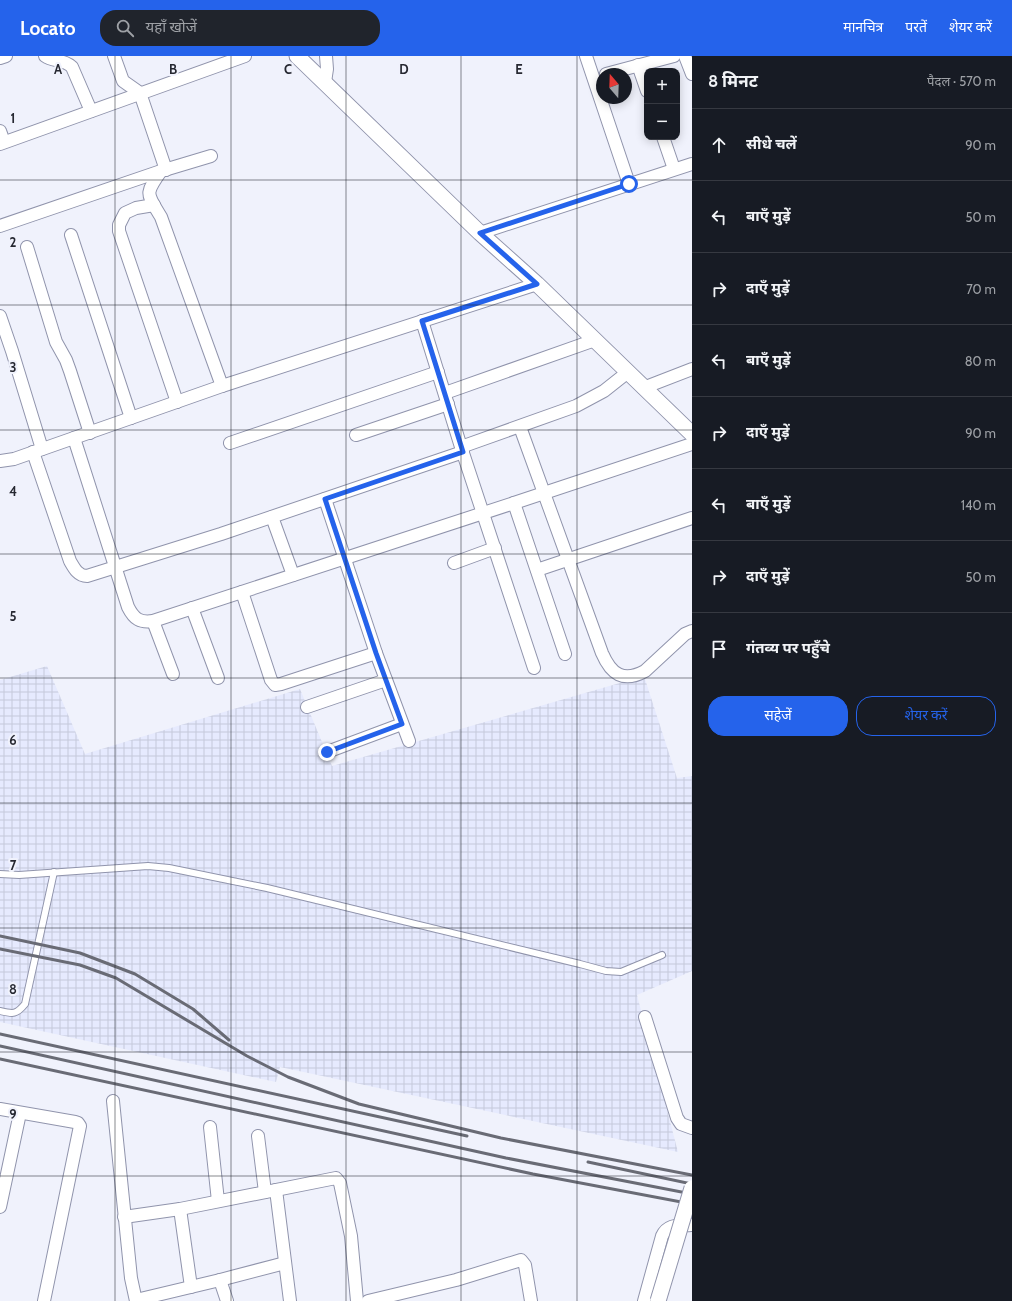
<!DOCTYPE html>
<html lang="hi">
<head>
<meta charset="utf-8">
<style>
  :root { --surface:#171b24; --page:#20242c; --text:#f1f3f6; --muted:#9ea1a6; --line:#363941; --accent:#2563eb }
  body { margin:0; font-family:Cabin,"Noto Sans Devanagari",sans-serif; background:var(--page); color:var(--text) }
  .controls { position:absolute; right:12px; top:12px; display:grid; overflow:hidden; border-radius:8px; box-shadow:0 2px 10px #0003 }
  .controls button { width:36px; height:36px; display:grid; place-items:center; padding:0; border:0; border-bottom:1px solid var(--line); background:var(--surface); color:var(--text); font:20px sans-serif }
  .compass { position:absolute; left:596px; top:12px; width:36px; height:36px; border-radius:50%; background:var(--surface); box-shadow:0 2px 10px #0003; rotate:341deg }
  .stop { position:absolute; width:12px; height:12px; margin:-9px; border:3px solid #2563eb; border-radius:50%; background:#fff }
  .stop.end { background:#2563eb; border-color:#fff; box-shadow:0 1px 4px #0008 }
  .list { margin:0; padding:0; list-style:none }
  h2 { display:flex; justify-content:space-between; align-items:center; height:52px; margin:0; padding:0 16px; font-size:17px }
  h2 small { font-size:13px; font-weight:400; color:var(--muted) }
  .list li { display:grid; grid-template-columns:26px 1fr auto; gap:12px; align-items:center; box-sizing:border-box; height:72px; padding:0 16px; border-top:1px solid var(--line) }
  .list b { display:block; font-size:15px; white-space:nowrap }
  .list em { font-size:13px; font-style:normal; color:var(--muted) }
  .actions { display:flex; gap:8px; padding:12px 16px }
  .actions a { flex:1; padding:9px 0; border:1px solid var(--accent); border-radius:16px; text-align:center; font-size:14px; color:var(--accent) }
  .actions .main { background:var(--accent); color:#fff }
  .icon { flex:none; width:22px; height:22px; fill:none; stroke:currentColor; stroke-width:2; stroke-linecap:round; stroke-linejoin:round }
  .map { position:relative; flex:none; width:692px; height:1245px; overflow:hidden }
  header { display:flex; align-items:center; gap:24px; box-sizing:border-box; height:56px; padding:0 20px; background:var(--accent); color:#fff }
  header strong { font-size:19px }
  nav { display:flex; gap:22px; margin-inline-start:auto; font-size:14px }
  .search { width:280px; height:36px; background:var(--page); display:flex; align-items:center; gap:10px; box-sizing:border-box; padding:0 14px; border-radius:16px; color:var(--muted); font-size:15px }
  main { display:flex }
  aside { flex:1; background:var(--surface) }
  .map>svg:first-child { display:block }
  .industrial { fill:url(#industrial-grid) }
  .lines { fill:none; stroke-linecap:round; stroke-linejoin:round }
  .service-casing { stroke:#9094ac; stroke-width:8 }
  .minor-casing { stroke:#9094ac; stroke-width:14 }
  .tertiary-casing { stroke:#9094ac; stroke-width:17 }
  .service { stroke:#fff; stroke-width:6 }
  .minor { stroke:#fff; stroke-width:12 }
  .tertiary { stroke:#fff; stroke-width:15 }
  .rail { stroke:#696b75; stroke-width:3 }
  .tertiary-bridge-casing { stroke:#9094ac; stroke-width:17; stroke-linecap:butt }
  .tertiary-bridge { stroke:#fff; stroke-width:15 }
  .route { stroke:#2563eb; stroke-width:5 }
  .grid { fill:none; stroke:#262831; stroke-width:1; stroke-opacity:0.55 }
  .grid-label { font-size:13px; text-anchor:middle; font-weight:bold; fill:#262831; stroke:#f0f2fc; stroke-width:4; stroke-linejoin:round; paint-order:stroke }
</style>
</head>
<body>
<header>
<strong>Locato</strong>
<div class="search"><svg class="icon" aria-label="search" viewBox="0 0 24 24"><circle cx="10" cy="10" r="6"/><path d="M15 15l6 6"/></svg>यहाँ खोजें</div>
<nav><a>मानचित्र</a><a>परतें</a><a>शेयर करें</a></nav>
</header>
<main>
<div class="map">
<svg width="692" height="1245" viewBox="0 0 692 1245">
  <defs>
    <pattern id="industrial-grid" width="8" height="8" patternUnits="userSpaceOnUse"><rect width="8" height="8" fill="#e6eafe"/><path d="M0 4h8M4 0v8" fill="none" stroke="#c5c9da"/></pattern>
  </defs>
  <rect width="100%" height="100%" fill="#f0f2fc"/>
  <path class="industrial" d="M47,610L85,698L300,633L332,710L644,620L677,722L692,720V915L637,939L678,1096L280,1011L276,1026L0,966V624Z"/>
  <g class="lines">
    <defs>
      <g id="service">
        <path d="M0,818L19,819L148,810L169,812L267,832L580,908L606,915L621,916L662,899"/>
        <path d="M0,955C13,958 16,959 25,948L54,816"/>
      </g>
      <g id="minor">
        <path d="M45,0C53,6 64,3 72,11L91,55"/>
        <path d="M114,0L123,25L140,37L166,114"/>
        <path d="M586,0L629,128"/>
        <path d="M685,0L692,18"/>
        <path d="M0,2L6,0"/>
        <path d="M638,9L647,35"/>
        <path d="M606,18L674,0"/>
        <path d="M325,26L327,13L326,0"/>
        <path d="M0,75L4,86"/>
        <path d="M663,81L674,113"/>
        <path d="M0,88L245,0"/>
        <path d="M161,115C144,139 147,137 161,161L222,330"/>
        <path d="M154,149L136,152L125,157L119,169V175L177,346"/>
        <path d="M0,170L161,115L211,100"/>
        <path d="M480,177L692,108"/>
        <path d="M71,179L131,362"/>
        <path d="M27,191L56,286L66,304L70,315L90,377"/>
        <path d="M0,260L12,295L42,393"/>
        <path d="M422,265L461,391L534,612"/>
        <path d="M643,332L692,313"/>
        <path d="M445,337L595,284"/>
        <path d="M520,371L602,597C611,618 623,627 645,615L685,578L692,575"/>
        <path d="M356,379L448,348"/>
        <path d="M74,382L128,551C134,563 140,567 153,565L514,447L692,388"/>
        <path d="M230,387L438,316"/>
        <path d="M461,391L576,350L604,335L628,316"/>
        <path d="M33,396L70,505C74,512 78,520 87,520L221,478L463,396"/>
        <path d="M0,405L14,403L222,330L537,228"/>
        <path d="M325,443L376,597L409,685"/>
        <path d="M514,447L565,598"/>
        <path d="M272,461L293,519"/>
        <path d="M454,507L495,492"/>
        <path d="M537,514L692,462"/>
        <path d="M242,536L271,624L275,629L281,628L376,597"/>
        <path d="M192,552L218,622"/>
        <path d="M153,565L173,618"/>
        <path d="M307,651L386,624"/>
        <path d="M327,696L402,668"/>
        <path d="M645,961L677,1062L681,1068L692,1072"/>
        <path d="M113,1045L131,1222L136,1245"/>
        <path d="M0,1053L75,1066L78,1067L80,1070L44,1245"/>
        <path d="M210,1071L218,1145"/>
        <path d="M258,1080L265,1136"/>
        <path d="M276,1134L290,1245"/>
        <path d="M0,1151L20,1057"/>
        <path d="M180,1153L191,1231"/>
        <path d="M124,1161L180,1153L336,1122L340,1127L351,1180L357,1245"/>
        <path d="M220,1224L227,1245"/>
        <path d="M136,1244L220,1224L285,1207"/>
        <path d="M368,1245L456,1224L521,1204L525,1209L531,1245"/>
        <path d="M644,1245L662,1180C668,1167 680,1170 692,1169"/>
      </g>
      <path id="tertiary" d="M297,0L480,177L537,228L692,378"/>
    </defs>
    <use href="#service" class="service-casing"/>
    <use href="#minor" class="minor-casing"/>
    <use href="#tertiary" class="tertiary-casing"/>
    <use href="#service" class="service"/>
    <use href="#minor" class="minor"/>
    <use href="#tertiary" class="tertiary"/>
    <g class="rail">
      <path d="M0,880L80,897L135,918L193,953L229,984"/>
      <path d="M0,893L80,909L116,922L247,1000L288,1021L359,1048L501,1082L692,1119"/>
      <path d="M0,978L467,1080"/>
      <path d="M0,990L506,1102L692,1138"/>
      <path d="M0,1003L533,1118L692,1148"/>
      <path d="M588,1106L692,1128"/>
    </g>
    <defs>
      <path id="tertiary-bridge" d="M658,1245L692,1132"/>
    </defs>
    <use href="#tertiary-bridge" class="tertiary-bridge-casing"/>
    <use href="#tertiary-bridge" class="tertiary-bridge"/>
  </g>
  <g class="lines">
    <path class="route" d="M327,696L402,668L376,597L325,443L463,396L422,265L537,228L480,177L629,128"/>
  </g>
  <path class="grid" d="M115,0V1245M231,0V1245M346,0V1245M461,0V1245M577,0V1245M0,124H692M0,249H692M0,374H692M0,498H692M0,622H692M0,747H692M0,872H692M0,996H692M0,1120H692"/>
  <g class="grid-label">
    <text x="58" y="18">A</text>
    <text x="173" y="18">B</text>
    <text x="288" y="18">C</text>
    <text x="404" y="18">D</text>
    <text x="519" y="18">E</text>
    <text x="13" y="67">1</text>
    <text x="13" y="191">2</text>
    <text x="13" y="316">3</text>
    <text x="13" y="440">4</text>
    <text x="13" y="565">5</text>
    <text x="13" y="689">6</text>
    <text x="13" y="814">7</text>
    <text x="13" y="938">8</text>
    <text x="13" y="1063">9</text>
  </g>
</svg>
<div class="controls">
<button>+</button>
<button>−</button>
</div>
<svg class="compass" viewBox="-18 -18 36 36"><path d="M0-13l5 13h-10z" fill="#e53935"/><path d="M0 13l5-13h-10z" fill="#9ea1a6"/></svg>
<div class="stop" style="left:629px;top:128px"></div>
<div class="stop end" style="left:327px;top:696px"></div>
</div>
<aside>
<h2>8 मिनट<small>पैदल · 570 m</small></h2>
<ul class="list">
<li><svg class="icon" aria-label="ahead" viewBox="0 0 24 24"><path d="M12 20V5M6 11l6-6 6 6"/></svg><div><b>सीधे चलें</b></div><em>90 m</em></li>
<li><svg class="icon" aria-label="left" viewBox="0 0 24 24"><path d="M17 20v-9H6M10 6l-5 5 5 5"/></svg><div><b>बाएँ मुड़ें</b></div><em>50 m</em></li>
<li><svg class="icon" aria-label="right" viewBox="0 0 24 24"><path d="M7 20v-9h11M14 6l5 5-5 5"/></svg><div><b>दाएँ मुड़ें</b></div><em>70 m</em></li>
<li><svg class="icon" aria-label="left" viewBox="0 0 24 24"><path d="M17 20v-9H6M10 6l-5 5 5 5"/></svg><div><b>बाएँ मुड़ें</b></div><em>80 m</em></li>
<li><svg class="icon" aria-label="right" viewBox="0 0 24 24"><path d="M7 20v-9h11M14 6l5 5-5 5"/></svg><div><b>दाएँ मुड़ें</b></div><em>90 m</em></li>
<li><svg class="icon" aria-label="left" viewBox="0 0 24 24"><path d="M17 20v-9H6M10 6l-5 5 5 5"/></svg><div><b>बाएँ मुड़ें</b></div><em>140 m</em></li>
<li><svg class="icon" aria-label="right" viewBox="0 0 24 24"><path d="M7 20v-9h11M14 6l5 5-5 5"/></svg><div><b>दाएँ मुड़ें</b></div><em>50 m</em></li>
<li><svg class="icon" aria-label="arrive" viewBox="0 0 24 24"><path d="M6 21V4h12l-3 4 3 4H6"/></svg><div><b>गंतव्य पर पहुँचे</b></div></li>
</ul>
<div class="actions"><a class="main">सहेजें</a><a>शेयर करें</a></div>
</aside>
</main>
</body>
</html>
